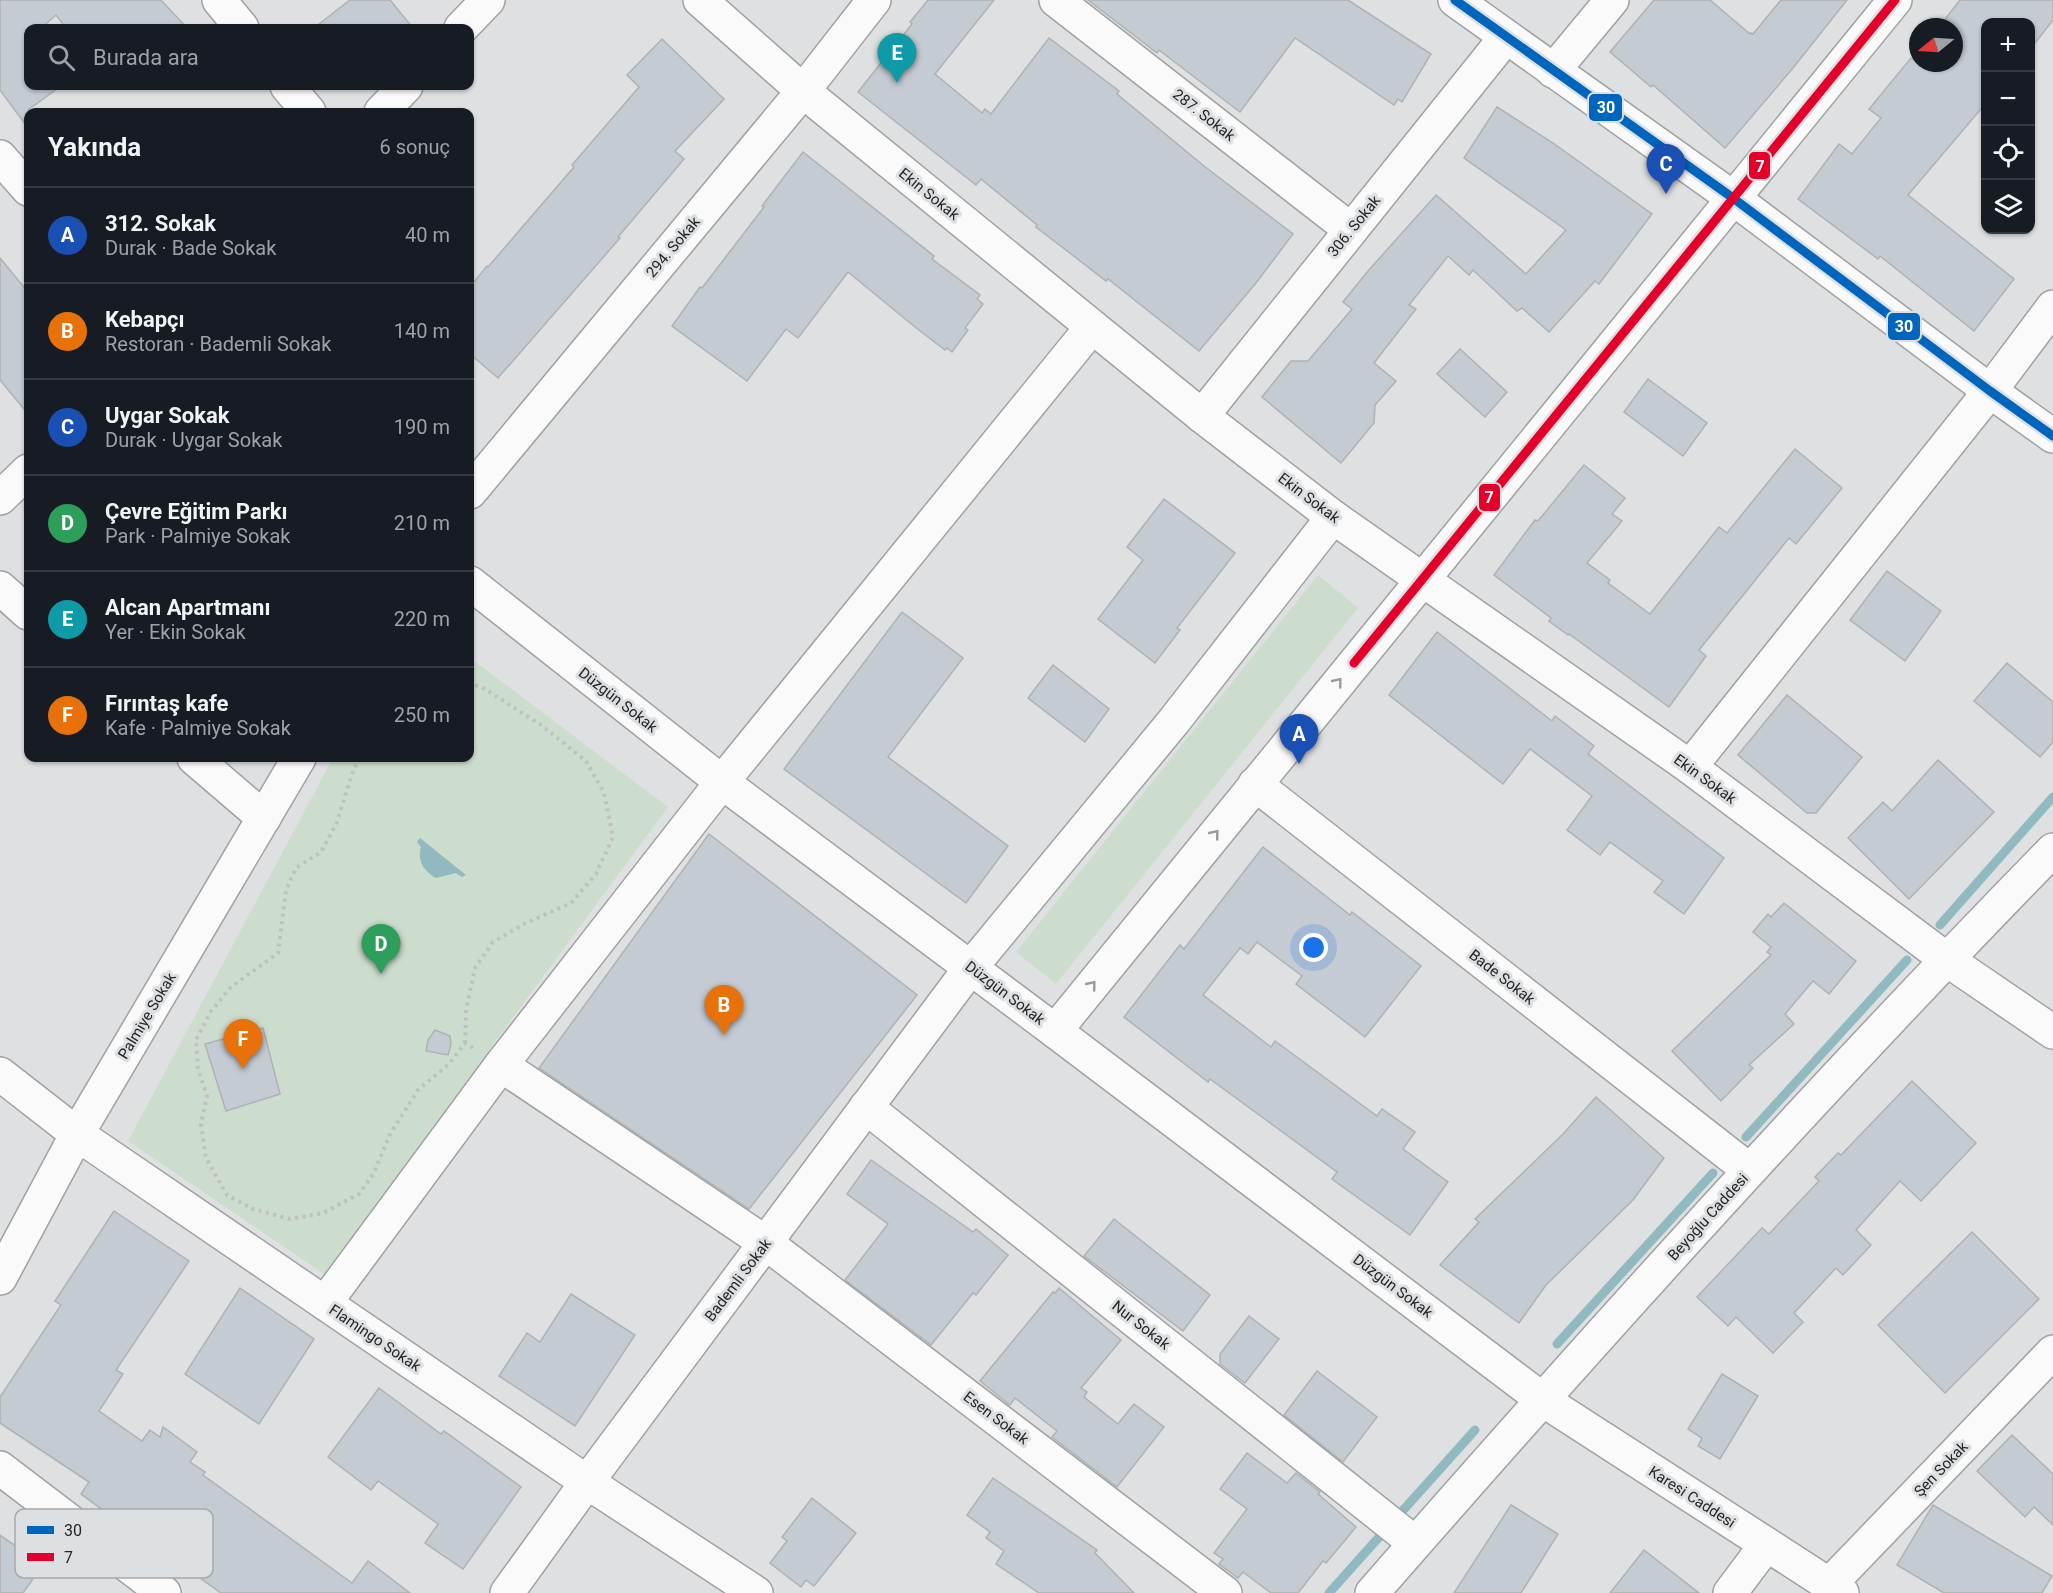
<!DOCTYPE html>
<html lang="tr">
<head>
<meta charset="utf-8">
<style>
  :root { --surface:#171b24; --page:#242831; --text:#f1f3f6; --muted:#9ea1a6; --line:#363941; --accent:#2563eb }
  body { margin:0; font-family:Roboto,sans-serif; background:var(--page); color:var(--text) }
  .controls { position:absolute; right:18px; top:18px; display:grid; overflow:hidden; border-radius:12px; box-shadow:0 2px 4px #0004 }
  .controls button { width:54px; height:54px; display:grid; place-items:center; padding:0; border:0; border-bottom:2px solid var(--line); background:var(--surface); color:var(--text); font:30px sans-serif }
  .compass { position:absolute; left:1909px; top:18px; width:54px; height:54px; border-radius:50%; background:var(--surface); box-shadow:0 2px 4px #0004; rotate:252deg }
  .you { position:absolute; left:1314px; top:948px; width:21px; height:21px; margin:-15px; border:4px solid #fff; border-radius:50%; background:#1a73e8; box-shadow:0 0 0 9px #1a73e833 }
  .badge { display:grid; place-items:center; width:39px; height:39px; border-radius:50%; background:var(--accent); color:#fff; font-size:20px; font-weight:700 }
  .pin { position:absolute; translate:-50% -50px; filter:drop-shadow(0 2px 3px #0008) }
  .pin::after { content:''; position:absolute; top:32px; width:21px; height:18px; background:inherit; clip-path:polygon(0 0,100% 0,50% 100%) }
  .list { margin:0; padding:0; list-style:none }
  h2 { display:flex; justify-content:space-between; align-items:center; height:78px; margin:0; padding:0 24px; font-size:26px }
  h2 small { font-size:20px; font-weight:400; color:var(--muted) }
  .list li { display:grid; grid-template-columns:39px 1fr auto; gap:18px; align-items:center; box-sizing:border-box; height:96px; padding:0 24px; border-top:2px solid var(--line) }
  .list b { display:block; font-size:22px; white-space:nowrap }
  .list p { margin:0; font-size:20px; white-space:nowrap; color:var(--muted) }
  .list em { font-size:20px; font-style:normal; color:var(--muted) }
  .icon { flex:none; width:33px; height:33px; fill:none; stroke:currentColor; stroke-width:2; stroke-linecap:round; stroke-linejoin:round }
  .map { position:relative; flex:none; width:2053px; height:1593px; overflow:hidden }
  .search { position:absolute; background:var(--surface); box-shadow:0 2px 4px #0004; left:24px; top:24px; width:450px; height:66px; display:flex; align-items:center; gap:15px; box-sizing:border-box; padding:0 21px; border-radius:12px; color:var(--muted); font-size:22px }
  .panel { position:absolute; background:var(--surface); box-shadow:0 2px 4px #0004; left:24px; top:108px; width:450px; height:654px; border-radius:12px }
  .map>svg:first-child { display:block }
  .green { fill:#cdddcd }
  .water { fill:#90babf }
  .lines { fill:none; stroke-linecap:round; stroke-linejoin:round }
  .stream { stroke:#90babf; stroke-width:9 }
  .building { fill:#c4cbd2; stroke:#b0b1b2; stroke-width:1.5 }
  .minor-casing { stroke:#a0a1a2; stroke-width:36 }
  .major-casing { stroke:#a0a1a2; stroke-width:36 }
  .path { stroke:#bfc1c1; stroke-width:4; stroke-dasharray:3 4.5; stroke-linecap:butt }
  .minor { stroke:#fafafa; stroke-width:33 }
  .major { stroke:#fafafa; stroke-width:33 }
  .bus-1-casing { stroke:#dde0e2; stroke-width:14 }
  .bus-2-casing { stroke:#dde0e2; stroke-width:14 }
  .bus-1 { stroke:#0065bd; stroke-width:9 }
  .bus-2 { stroke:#e4002b; stroke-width:9 }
  .oneway { stroke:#9a9a9b }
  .labels { text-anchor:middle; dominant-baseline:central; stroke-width:6; stroke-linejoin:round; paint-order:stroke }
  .street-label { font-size:15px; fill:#242526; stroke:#dde0e2 }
  .key { fill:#dde0e2; stroke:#a6a8aa; stroke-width:1.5 }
  .key-label { font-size:16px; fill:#242526 }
  .line-badge { stroke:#dde0e2; stroke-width:2 }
  .badge-label { font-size:16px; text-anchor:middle; font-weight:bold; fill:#fff }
</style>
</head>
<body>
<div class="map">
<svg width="2053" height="1593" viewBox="0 0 2053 1593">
  <rect width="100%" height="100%" fill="#dee0e1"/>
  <g class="green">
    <path d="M1318,575L1358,608L1056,984L1016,952Z"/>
    <path d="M470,658L668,807L324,1274L128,1141L333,758H470Z"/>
  </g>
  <path class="water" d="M420,838L466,875L462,877L456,873L436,878C424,871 417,861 421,847L417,842Z"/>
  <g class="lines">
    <g class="stream">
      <path d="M1940,925L2053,797"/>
      <path d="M1746,1137L1907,960"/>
      <path d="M1557,1344L1713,1173"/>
      <path d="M1329,1593L1475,1430"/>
    </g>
  </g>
  <g class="building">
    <path d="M0,0H161L187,28H66L56,15L41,28H28V86H61L28,110V128L0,90Z"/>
    <path d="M350,0H390L413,28H314Z"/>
    <path d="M928,0H994L935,74L982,113L985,109L991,114L1049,38L1119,91L1117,94L1204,166L1293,234L1256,283L1199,351L1108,279L1106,281L1036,227L1037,225L981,179L976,185L858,92L912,24L910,22Z"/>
    <path d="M1088,0H1348L1431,54L1402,102L1398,99L1394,105L1295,38L1240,112L1159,50L1157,53Z"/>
    <path d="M1654,0H1710L1750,34L1751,33L1753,34L1781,0H1847L1793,68L1725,148L1653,85L1651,87L1610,52Z"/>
    <path d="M1960,0H2053V20L2031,48V22H1986V103L1908,195L2014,279L1974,331L1880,256L1878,259L1798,199L1839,144L1852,154L1881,118L1869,109L1911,58L1913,60L1918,53V63H1954V27H1939Z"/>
    <path d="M662,39L724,99L675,151L684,159L618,237L620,238L498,378L470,354V287L487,266L488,267L574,167L572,165L639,87L627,75Z"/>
    <path d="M1497,107L1553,143L1652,214L1599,284L1595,281L1549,332L1522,308L1517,311L1473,270L1469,275L1448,256L1409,305L1416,309L1374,363L1396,381L1375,405L1374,423L1341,463L1262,397L1291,361H1308L1352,309L1343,302L1368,271L1436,195L1526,274L1566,230L1464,158Z"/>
    <path d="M803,152L934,256L932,259L980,295L977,299L983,304L965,328L968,330L952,352L947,348L945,350L915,327L848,272L798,338L786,329L747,381L672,326L700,287L702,288L764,207L762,206Z"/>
    <path d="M0,258L28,292V414L0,380Z"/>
    <path d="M1460,349L1507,392L1485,417L1437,374Z"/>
    <path d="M1648,379L1707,423L1683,456L1624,412Z"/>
    <path d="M1795,449L1842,488L1796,544L1789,538L1699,650L1706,656L1669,707L1569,634L1568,635L1549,621L1551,618L1494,575L1535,520L1538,521L1584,465L1625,498L1612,514L1622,521L1587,563L1610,580L1608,583L1650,614L1719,527L1727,533Z"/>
    <path d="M1164,499L1235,553L1177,628L1180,630L1155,663L1098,619L1143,560L1127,547Z"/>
    <path d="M1887,571L1941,611L1905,661L1850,620Z"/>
    <path d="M902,612L963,658L888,757L1008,846L966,903L784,769Z"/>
    <path d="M1437,632L1552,721L1555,716L1594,746L1588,754L1724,858L1684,914L1654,892L1663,881L1610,842L1600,855L1567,830L1592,796L1530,749L1503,784L1389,695Z"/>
    <path d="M2007,663L2053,702V742L2040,757L1974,701Z"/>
    <path d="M1053,665L1109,709L1085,742L1028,698Z"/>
    <path d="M1787,695L1862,757L1816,813H1807L1738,755Z"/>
    <path d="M1938,760L1994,812L1909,899L1848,838L1883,802L1892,811Z"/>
    <path d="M709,834L917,995L749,1209L539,1068Z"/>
    <path d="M1263,847L1350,915L1352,912L1421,966L1365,1037L1296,984L1302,976L1257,942L1248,954L1240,948L1203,995L1271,1047L1275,1041L1377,1116L1382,1109L1415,1132L1403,1149L1448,1182L1410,1235L1332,1179L1337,1172L1210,1079L1208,1082L1124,1017L1180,945L1184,949Z"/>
    <path d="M1784,903L1856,961L1829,994L1813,981L1785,1014L1794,1024L1749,1065L1753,1068L1721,1101L1672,1051L1771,955L1767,952L1771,947L1753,932L1768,914L1771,917Z"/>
    <path d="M263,1028L280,1094L226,1111L205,1044Z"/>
    <path d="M435,1030L450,1036L451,1044L448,1055L426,1051L428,1040Z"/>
    <path d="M1912,1081L1976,1143L1921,1201L1900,1181L1856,1230L1871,1245L1843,1275L1836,1268L1794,1313L1803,1322L1773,1353L1736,1317L1728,1326L1697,1297L1762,1228L1769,1234L1819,1181L1815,1177L1838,1153L1841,1155Z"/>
    <path d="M1596,1097L1664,1158L1633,1200L1546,1285L1519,1323L1440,1265L1479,1222L1475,1219L1563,1134Z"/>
    <path d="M871,1160L973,1232L976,1229L1008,1255L976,1295L973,1293L931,1345L845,1280L888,1224L847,1194Z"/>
    <path d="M114,1211L189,1261L116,1370L123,1374L99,1411L142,1441L150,1430L160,1437L163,1427L197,1452L190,1462L205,1472L203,1475L352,1583L368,1561L410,1593H221L165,1553L164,1555L81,1494L89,1482L0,1423V1397L61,1305L55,1301Z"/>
    <path d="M1114,1219L1210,1295L1183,1331L1084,1256Z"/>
    <path d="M1972,1232L2039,1299L1945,1393L1878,1325Z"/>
    <path d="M240,1288L314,1339L259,1424L185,1374Z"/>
    <path d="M1059,1288L1121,1340L1081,1388L1087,1392L1084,1397L1118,1424L1134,1404L1164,1427L1117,1487L1052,1437L1057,1431L1015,1398L1010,1405L980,1381L1053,1292L1055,1293Z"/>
    <path d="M571,1294L635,1335L575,1426L499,1376L527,1333L540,1342Z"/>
    <path d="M1249,1316L1279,1339L1245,1383L1220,1364V1354Z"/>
    <path d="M1317,1371L1377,1417L1343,1462L1284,1415Z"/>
    <path d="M1722,1374L1758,1396L1720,1459L1698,1446L1702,1438L1688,1429Z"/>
    <path d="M379,1388L441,1434L444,1431L521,1487L463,1569L425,1543L438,1524L378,1481L371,1490L328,1457Z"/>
    <path d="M2012,1435L2053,1474V1525L2034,1507L2025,1517L1977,1471Z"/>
    <path d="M1247,1453L1287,1483L1296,1473L1320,1492L1318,1494L1356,1527L1326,1563L1323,1561L1298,1593H1271L1243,1572L1238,1578L1219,1564L1223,1559L1214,1553L1247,1509L1220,1489Z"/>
    <path d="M993,1478L1097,1550L1095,1553L1134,1593H1039L996,1564L1004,1551L986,1538L990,1532L967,1515Z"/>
    <path d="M812,1498L856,1533L814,1586L806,1580L801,1587L770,1563L787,1541L782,1537Z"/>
    <path d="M1511,1505L1558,1534L1521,1593H1454Z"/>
    <path d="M1933,1505L2052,1576L2042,1593H1944L1897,1565Z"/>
    <path d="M0,1535L43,1565L23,1593H0Z"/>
    <path d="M1644,1550L1699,1593H1610Z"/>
  </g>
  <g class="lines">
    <defs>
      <g id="minor">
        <path d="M219,0L242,28"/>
        <path d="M700,0L803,91L1202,416L1333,517L1690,767L1946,959L2053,1032"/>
        <path d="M1056,0L1351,230"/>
        <path d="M1455,0L1733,198L1990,391L2053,436"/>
        <path d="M461,28L488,0"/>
        <path d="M1553,71L1612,0"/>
        <path d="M287,86L309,112"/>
        <path d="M381,112L406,86"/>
        <path d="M0,157L28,189"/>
        <path d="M1092,327L722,782L501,1065L766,1243L1225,1593"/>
        <path d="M1202,416L1506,37"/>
        <path d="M470,492L803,91L874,0"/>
        <path d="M0,498L28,471"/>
        <path d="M470,583L722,782L1055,1031L1543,1400L1842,1593"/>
        <path d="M0,588L28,613"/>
        <path d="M194,758L264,818"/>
        <path d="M1690,767L1990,391L2053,307"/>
        <path d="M1255,784L1749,1170"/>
        <path d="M1055,1031L1895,0"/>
        <path d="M0,1074L77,1134L587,1482L756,1593"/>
        <path d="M866,1107L1415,1543"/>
        <path d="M0,1278L77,1134L299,758"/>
        <path d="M325,1303L501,1065"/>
        <path d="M0,1468L164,1593"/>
        <path d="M1829,1585L2053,1352"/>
        <path d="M507,1593L587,1482L971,967L1174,721L1333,517"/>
        <path d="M1730,1593L1766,1545"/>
      </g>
      <path id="major" d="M1372,1593C1593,1340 1818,1090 2053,850"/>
    </defs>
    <use href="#minor" class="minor-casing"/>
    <use href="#major" class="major-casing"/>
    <g class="path">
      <path d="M360,758L354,768L337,822L321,852L296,868L286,890L278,953L231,987L211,1011L196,1040L198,1068L207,1096L201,1124L206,1158L227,1195L253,1209L290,1219L323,1213L359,1194L374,1173L390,1134L418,1090L449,1064L465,1043L475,1049"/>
      <path d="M465,1043L466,1010L475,968L493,942L526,923L571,903L596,874L613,837L604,793L586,761L541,725L485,689L470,683"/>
    </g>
    <use href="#minor" class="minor"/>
    <use href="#major" class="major"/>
    <defs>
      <path id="bus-1" d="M1455,0L1733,198L1990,391L2053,436"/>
      <path id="bus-2" d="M1354,663L1895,0"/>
    </defs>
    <use href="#bus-1" class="bus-1-casing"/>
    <use href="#bus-2" class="bus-2-casing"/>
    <use href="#bus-1" class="bus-1"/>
    <use href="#bus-2" class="bus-2"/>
  </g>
  <defs><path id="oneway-chevron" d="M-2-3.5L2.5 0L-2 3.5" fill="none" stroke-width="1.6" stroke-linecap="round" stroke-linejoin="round" transform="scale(1.5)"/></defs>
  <g class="oneway">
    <use href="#oneway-chevron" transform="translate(1338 682) rotate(-51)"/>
    <use href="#oneway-chevron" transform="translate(1215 834) rotate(-51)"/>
    <use href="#oneway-chevron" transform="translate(1092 985) rotate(-51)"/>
  </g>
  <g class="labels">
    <g class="street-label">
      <text transform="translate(1204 115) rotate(38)">287. Sokak</text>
      <text transform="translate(929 194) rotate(39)">Ekin Sokak</text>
      <text transform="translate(1354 226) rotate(-51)">306. Sokak</text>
      <text transform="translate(673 247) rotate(-50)">294. Sokak</text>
      <text transform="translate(1309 498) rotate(37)">Ekin Sokak</text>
      <text transform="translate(618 700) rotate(38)">Düzgün Sokak</text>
      <text transform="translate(1705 779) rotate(36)">Ekin Sokak</text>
      <text transform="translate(1502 977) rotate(38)">Bade Sokak</text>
      <text transform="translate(1005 993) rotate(37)">Düzgün Sokak</text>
      <text transform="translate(147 1016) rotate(-59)">Palmiye Sokak</text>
      <text transform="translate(1708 1217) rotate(-48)">Beyoğlu Caddesi</text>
      <text transform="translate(738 1280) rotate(-53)">Bademli Sokak</text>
      <text transform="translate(1393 1286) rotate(37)">Düzgün Sokak</text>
      <text transform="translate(1141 1325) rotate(38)">Nur Sokak</text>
      <text transform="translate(375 1338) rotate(34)">Flamingo Sokak</text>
      <text transform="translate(996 1418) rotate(37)">Esen Sokak</text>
      <text transform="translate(1941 1469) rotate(-46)">Şen Sokak</text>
      <text transform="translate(1692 1497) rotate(33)">Karesi Caddesi</text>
    </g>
  </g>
  <rect x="15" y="1509" width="198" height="69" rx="9" class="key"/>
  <rect x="27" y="1526" width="27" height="8" fill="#0065bd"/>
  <rect x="27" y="1553" width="27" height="8" fill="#e4002b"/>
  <g class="key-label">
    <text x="64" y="1536">30</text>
    <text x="64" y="1563">7</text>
  </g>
  <g class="line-badge">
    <rect x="1588" y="93" width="35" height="29" rx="6" fill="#0065bd"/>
    <rect x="1748" y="151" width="23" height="29" rx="6" fill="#e4002b"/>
    <rect x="1887" y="312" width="34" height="29" rx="6" fill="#0065bd"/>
    <rect x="1478" y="483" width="23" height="29" rx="6" fill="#e4002b"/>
  </g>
  <g class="badge-label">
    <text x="1606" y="113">30</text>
    <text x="1760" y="172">7</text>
    <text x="1904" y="332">30</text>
    <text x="1489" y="503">7</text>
  </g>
</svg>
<div class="controls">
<button>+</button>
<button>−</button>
<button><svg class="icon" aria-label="locate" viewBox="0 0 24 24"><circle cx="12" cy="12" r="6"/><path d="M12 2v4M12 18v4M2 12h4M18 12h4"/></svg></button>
<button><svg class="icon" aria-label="layers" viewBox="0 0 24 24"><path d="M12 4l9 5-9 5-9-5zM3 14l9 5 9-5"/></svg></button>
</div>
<svg class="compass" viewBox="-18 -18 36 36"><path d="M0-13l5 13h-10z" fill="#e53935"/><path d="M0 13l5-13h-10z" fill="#9ea1a6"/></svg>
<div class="you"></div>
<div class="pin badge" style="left:1299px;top:764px;background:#1a4fb4">A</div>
<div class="pin badge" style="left:724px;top:1035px;background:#e8710a">B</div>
<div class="pin badge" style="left:1666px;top:194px;background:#1a4fb4">C</div>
<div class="pin badge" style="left:381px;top:974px;background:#2e9e5b">D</div>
<div class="pin badge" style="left:897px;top:83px;background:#0f9aa8">E</div>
<div class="pin badge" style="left:243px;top:1069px;background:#e8710a">F</div>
<div class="search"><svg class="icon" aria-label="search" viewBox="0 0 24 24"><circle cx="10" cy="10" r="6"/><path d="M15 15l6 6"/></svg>Burada ara</div>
<section class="panel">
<h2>Yakında<small>6 sonuç</small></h2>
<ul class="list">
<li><span class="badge" style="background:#1a4fb4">A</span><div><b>312. Sokak</b><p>Durak · Bade Sokak</p></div><em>40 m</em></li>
<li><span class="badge" style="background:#e8710a">B</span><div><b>Kebapçı</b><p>Restoran · Bademli Sokak</p></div><em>140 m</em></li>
<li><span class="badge" style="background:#1a4fb4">C</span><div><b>Uygar Sokak</b><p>Durak · Uygar Sokak</p></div><em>190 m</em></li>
<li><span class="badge" style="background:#2e9e5b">D</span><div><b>Çevre Eğitim Parkı</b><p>Park · Palmiye Sokak</p></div><em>210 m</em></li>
<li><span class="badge" style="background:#0f9aa8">E</span><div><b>Alcan Apartmanı</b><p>Yer · Ekin Sokak</p></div><em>220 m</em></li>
<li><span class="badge" style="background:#e8710a">F</span><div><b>Fırıntaş kafe</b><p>Kafe · Palmiye Sokak</p></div><em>250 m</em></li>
</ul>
</section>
</div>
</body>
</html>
